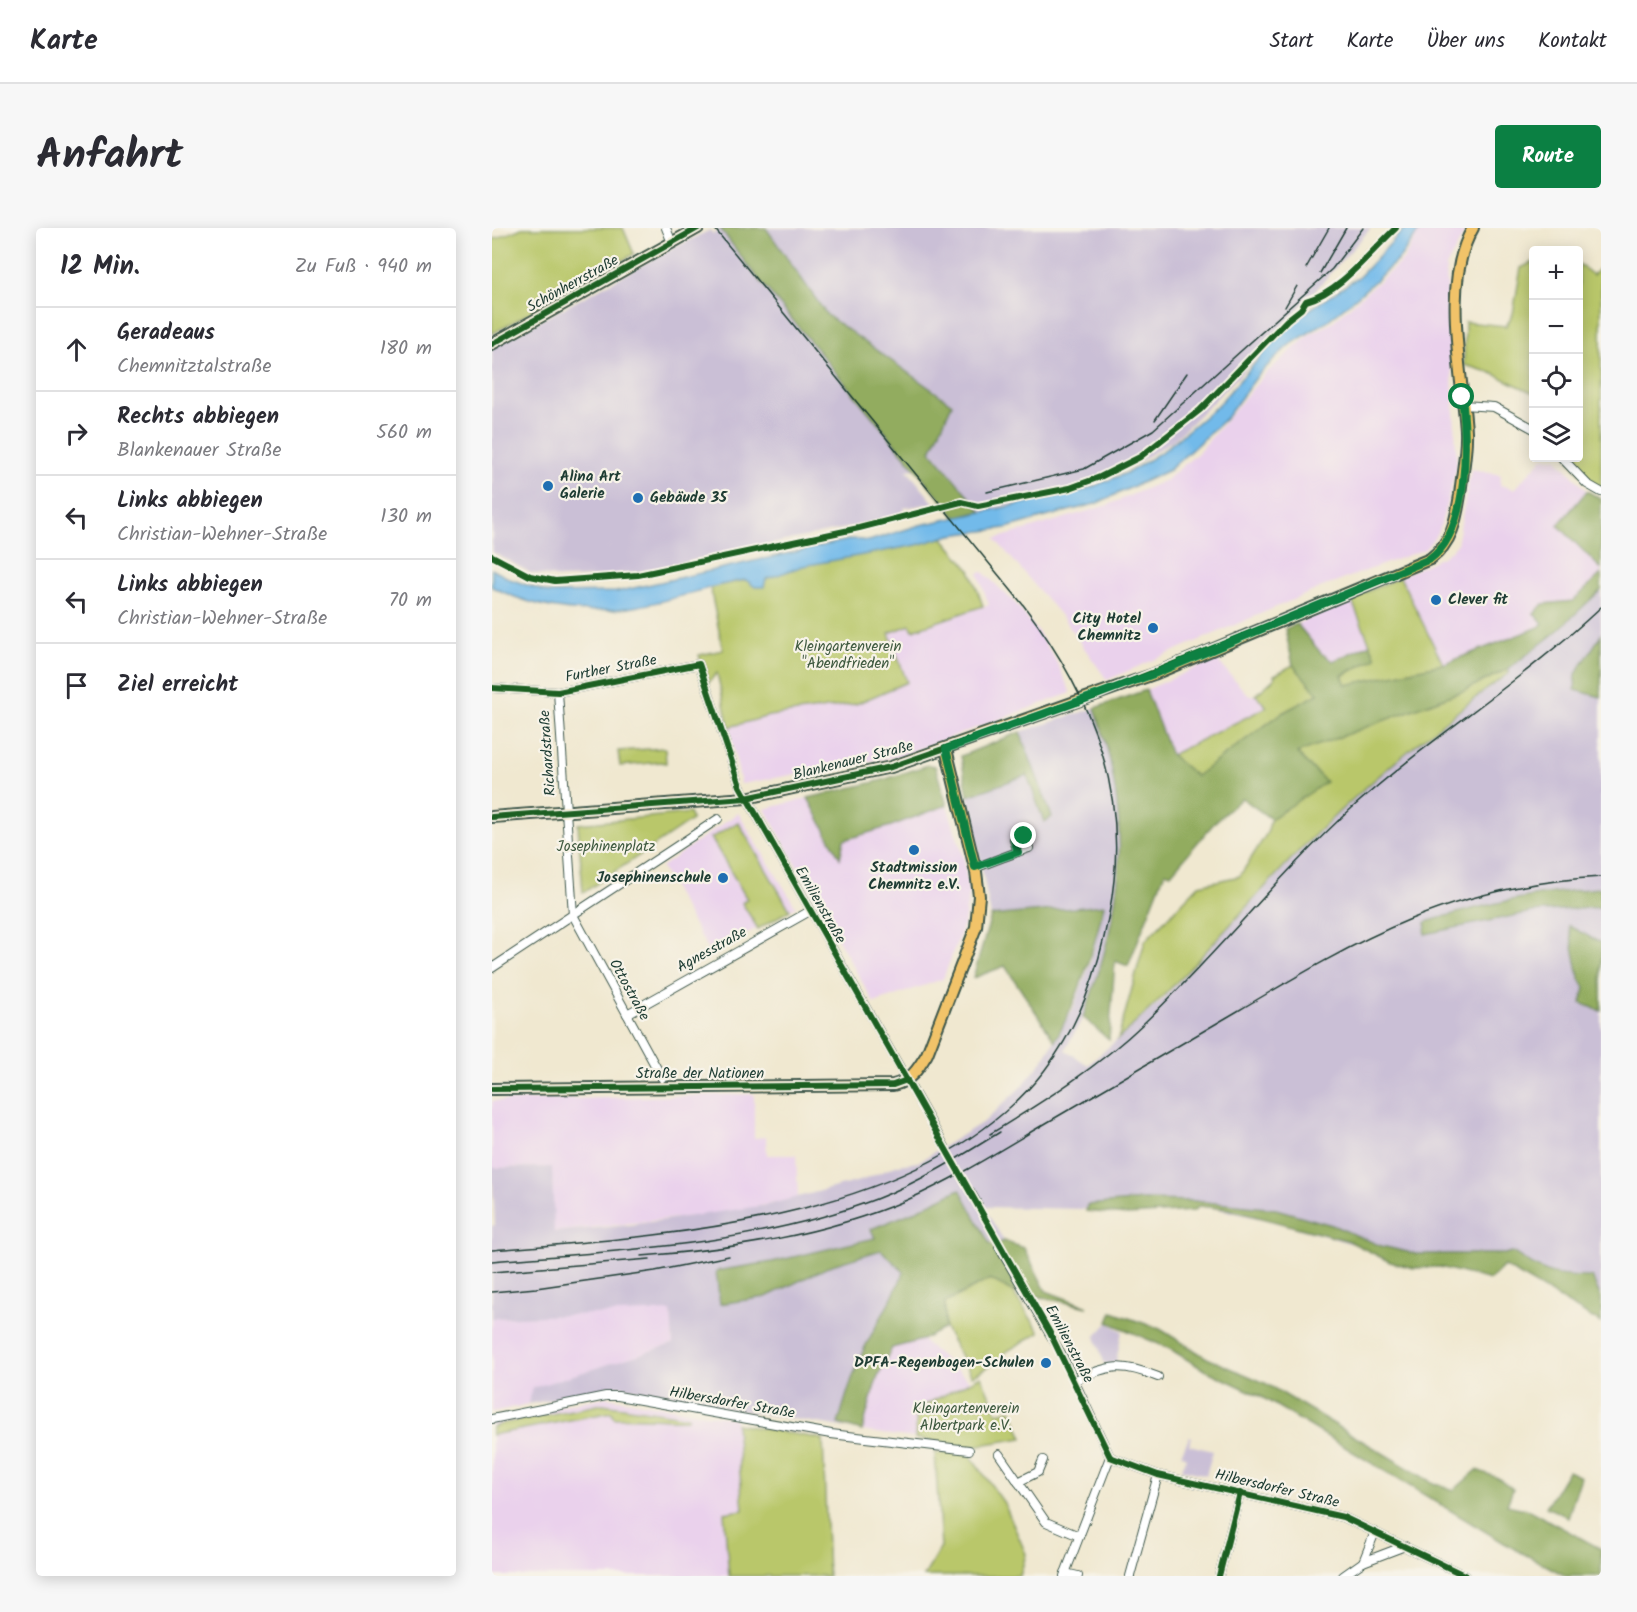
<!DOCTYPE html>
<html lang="de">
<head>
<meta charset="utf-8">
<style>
  :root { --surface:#fff; --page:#f7f7f7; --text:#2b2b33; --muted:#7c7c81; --line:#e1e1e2; --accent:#0b8043 }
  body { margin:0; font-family:Kalam,sans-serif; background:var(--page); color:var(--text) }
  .controls { position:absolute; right:18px; top:18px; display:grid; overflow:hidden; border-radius:6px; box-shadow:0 3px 15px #0003 }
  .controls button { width:54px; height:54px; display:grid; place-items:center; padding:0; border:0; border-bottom:2px solid var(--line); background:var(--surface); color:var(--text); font:30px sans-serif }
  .stop { position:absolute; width:18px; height:18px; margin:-14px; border:4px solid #0b8043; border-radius:50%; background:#fff }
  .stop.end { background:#0b8043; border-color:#fff; box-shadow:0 2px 6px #0008 }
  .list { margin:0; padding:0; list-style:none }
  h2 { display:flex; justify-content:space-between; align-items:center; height:78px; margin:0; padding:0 24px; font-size:26px }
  h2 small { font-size:20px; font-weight:400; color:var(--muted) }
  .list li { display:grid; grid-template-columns:39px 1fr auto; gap:18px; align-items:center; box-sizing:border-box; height:84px; padding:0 24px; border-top:2px solid var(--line) }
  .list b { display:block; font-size:22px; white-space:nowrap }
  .list p { margin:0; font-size:20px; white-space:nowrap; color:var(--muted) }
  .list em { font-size:20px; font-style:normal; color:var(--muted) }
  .icon { flex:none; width:33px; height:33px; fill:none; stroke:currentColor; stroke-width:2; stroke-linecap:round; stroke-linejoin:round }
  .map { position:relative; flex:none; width:1109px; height:1348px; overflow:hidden; border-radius:6px }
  header { display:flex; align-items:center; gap:36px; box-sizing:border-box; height:84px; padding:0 30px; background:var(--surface); border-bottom:2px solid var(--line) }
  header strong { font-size:28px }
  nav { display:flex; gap:33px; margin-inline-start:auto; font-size:21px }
  .intro { display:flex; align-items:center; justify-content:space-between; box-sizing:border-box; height:144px; padding:0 36px }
  h1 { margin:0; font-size:42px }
  .button { padding:15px 27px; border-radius:6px; background:var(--accent); color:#fff; font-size:21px; font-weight:700 }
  main { display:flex; gap:36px; padding:0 36px }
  aside { flex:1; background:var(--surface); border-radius:6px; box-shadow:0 3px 15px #0003 }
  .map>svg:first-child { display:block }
  .built { fill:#ead1ec }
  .industrial { fill:#cabfd6 }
  .green { fill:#b9c76a; stroke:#6c824f; stroke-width:1.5 }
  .forest { fill:#92ac5e; stroke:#587449; stroke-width:1.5 }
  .water { fill:#72baea; stroke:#487c8f; stroke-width:1.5 }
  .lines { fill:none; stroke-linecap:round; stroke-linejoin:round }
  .minor-tunnel { stroke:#c6c6b1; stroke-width:8; stroke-dasharray:8 4; stroke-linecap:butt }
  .minor-casing { stroke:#3e574b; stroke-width:10 }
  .major-casing { stroke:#3e574b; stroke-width:14 }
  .minor { stroke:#fff; stroke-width:8 }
  .major { stroke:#f1c369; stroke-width:10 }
  .rail { stroke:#1f3d34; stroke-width:1.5 }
  .cycleway-casing { stroke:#f7f3e8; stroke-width:10 }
  .cycleway { stroke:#1b5e20; stroke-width:6 }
  .route { stroke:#0b8043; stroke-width:8 }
  .poi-dot { fill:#1f6fb2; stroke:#f7f3e8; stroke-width:2 }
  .labels { text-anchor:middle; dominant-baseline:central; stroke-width:4.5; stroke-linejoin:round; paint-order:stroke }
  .street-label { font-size:15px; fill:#1f3d34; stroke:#f7f3e8 }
  .poi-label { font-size:15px; font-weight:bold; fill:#1f3d34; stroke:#f7f3e8; text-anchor:start }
  .park-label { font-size:15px; fill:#3e593f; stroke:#f7f3e8 }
</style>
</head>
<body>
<header>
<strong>Karte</strong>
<nav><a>Start</a><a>Karte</a><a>Über uns</a><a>Kontakt</a></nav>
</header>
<div class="intro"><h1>Anfahrt</h1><a class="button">Route</a></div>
<main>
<aside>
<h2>12 Min.<small>Zu Fuß · 940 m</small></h2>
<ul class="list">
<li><svg class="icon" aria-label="ahead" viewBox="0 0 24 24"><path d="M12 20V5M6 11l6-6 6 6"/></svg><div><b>Geradeaus</b><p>Chemnitztalstraße</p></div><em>180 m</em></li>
<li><svg class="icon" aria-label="right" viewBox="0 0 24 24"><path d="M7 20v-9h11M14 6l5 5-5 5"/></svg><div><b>Rechts abbiegen</b><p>Blankenauer Straße</p></div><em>560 m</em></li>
<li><svg class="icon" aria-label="left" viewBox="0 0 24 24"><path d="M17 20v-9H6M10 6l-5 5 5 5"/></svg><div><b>Links abbiegen</b><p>Christian-Wehner-Straße</p></div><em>130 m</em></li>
<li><svg class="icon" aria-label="left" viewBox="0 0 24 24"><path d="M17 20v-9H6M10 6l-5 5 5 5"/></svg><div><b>Links abbiegen</b><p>Christian-Wehner-Straße</p></div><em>70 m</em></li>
<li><svg class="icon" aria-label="arrive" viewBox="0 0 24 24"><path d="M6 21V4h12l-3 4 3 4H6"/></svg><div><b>Ziel erreicht</b></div></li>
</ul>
</aside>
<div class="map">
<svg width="1109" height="1348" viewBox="0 0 1109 1348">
  <rect width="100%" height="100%" fill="#f7f3e8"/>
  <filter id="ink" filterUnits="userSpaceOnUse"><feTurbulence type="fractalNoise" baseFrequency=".0167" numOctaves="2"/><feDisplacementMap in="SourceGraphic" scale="12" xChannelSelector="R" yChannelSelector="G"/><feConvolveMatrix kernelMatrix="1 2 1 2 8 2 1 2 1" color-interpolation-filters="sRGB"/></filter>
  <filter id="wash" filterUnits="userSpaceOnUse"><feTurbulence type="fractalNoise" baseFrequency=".008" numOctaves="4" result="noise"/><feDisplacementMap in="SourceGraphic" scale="24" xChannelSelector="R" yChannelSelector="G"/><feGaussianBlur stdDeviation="1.35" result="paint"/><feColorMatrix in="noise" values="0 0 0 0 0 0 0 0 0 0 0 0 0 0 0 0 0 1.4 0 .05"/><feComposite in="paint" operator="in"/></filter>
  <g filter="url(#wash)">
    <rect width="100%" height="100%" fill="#f0e8d0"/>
    <g class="built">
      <path d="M929,0H975L954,39L965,238L947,303L933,321L833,358L615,452L571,390L503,311L616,277L674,252L707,224L772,147L818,106L839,95L911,32Z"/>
      <path d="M1051,230H1064L1095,263L1066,297L1109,341V346L1081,373L1051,376V395L1047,398L951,436L908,349L952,328L965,317L979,241L1009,247L1008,257L1022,261Z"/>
      <path d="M491,344L524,376L546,404L563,431L579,465L407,528L249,556L237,499L277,488L363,476L415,454L396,405L419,397L421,402L497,377L486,345Z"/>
      <path d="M859,371L878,416L841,433L829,425L805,396Z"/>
      <path d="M724,431L757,468L764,467L775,479L679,527L654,462Z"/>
      <path d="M316,570L348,629L352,612L399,598L455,577L472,631L477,665L472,696L451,751L382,775L273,581Z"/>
      <path d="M246,585L304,679L218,725L169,639Z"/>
      <path d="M262,866V910L274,909L275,927H304L306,970L244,983L61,1004L60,939L0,940V873Z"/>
      <path d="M179,1082L181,1116L41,1160L37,1176L0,1184V1090Z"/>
      <path d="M430,1112L478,1153L425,1181L423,1210L370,1203L385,1150L400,1120Z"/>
      <path d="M114,1169L243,1191L251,1282L232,1286L237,1348H0V1191Z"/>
    </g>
    <g class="industrial">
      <path d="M229,0L256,38L424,241L415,242L442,275L412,280L413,286L364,298L145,344L105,349L69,350L39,345L0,324V119L186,18L218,2L221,6Z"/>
      <path d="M274,0H879L746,149L683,211L652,231L597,258L489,283L439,222L460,176L335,87Z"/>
      <path d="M1109,362V1083L1020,1036L893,1025L783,994L707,977L651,972L595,977L594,981L495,979L493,981L512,1013L498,1014L499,1018L413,1078L362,1201L210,1176L127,1158L37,1176L40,1160L181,1116L179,1083L0,1090V998L3,997L0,940L60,939L62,1004L138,997L275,977L371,952L406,937L426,934L493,893L530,858L550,834L581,781L599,733L612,677L499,688L476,568L535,547L551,594L560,589L528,504L603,480L619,534L627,573L629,608L623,676L611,737L591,789L573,822L596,837L668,774L807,624L868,564L946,498L1018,445L1016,441L1033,426L1063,405Z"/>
      <path d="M616,1095L630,1103L624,1134L613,1137L603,1109Z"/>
      <path d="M698,1208L700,1209L697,1217L721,1223L714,1247L690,1241L694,1229L689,1226Z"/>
    </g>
    <g class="green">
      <path d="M30,0H131L142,26L0,106V12Z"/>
      <path d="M1041,34V165L1000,145L972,137L973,94L1014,98L1021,86L1029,40Z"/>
      <path d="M1087,36L1101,47L1109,38V262L1089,246L1076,230H1086Z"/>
      <path d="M450,309L478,342L491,378L421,402L418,397L397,405L415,454L364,476L277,488L237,499L225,445L216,455L207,427L231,422L218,359L254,352L263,358C298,329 402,323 450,309Z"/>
      <path d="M908,349L951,436L854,457L850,448L884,430L859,371Z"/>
      <path d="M801,437L827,466L790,485L704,548L679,527L775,479L764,467L783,450L782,447Z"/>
      <path d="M1016,441L1018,444C943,499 871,557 806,624C746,686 691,753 626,811L653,713L707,657L748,648L775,605L779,591L833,554L804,525L973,462Z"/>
      <path d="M173,520L174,535L169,534L128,538L126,523Z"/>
      <path d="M197,585L200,592L91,665L86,596Z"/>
      <path d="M246,594L298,682L266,701L250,675L255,671L219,610Z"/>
      <path d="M498,1051L520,1063L548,1104L512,1125L510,1131L480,1148L453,1100V1075Z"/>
      <path d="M489,1148L505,1185L519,1182L531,1210L476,1219L423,1210L425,1181Z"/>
      <path d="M111,1176L197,1189L195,1191C170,1192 146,1188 122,1190L120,1184L0,1207V1199L12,1195Z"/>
      <path d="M244,1196L331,1211L336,1348H237L232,1285L251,1282Z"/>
      <path d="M476,1224L512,1275L534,1326L528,1348H432L449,1319L443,1225Z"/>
    </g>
    <g class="forest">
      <path d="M228,0H274L335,87L460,176L439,223L489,283L464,290L256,38Z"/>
      <path d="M1095,263L1109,271V341L1066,297Z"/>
      <path d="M1109,346V362L1063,405L1016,441L973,462L805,525L834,554L779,591L750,570L723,594L679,646L673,644L636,738L623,733L617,812L591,789C633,681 641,590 603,480L654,462L679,527L704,548L790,485L826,466L801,437L793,401L805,396L829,425L841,433L878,416L884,430L850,447L854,457L951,436L1047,399L1051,395L1042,386L1051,376L1081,373Z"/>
      <path d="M1109,407V469L1083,462L1084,446Z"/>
      <path d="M528,504L560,589L552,594L535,547L476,568L469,528Z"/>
      <path d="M436,537L443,538L455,577L399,598L352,612L348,630L316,570L391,552Z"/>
      <path d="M1109,660V679L1040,684L933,706L934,694C997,675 1044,665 1109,660Z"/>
      <path d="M612,677C601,725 587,769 563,813L513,738L481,750L499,688Z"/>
      <path d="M1077,698L1109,715V783L1089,775L1093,760L1087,749Z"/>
      <path d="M468,961L499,1018L512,1013L532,1020L554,1063L596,1079L520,1063L498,1051L453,1074V1100L430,1112L400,1120L385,1150L370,1203L346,1196C353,1171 361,1145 372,1121C385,1095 401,1071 412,1044L389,1022L340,1037L274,1069L228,1076L224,1043L280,1034L383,1010L379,1001L419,985Z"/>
      <path d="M651,972L703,973L784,981L840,997L889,1018L924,1026H1013L1020,1024C1054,1046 1058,1049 1100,1049L1109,1070V1095L1012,1038L998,1052L948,1039L922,1040L898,1034L857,1013L735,981L707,978L702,983L635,987L594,983L595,977Z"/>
      <path d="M620,1084L668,1101L715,1130L773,1155L941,1255L962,1262L985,1242L1006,1250L1021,1261L1015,1277L1037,1282L1109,1321V1348H1074L1019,1319L768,1168L709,1140L678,1121L616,1094Z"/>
      <path d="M1076,1243L1089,1249L1076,1289L1054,1279Z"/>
    </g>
    <path class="water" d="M913,0H929L908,30L865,69L835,93L796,118L766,147L734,190L677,242L603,276L568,285L514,300L459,307L425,317L311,338L274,351L272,359H263L254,352C217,357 183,372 147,378C97,388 46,382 0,359V341L18,351L57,365L124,364L361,311L377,313L428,297L590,263L637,244L671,223L725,178L799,94L868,48Z"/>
  </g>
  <g filter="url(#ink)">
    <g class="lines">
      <g class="minor-tunnel">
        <path d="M453,919L478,963"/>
        <path d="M486,977L507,1019"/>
      </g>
      <defs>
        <g id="minor">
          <path d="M174,0L180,15"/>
          <path d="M971,177L1002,179L1042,201"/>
          <path d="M1070,230L1095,256L1109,264"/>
          <path d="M0,460L66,464L207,436L248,558L453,919"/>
          <path d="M66,464L81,687L170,850"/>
          <path d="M483,640C501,633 519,626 537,620L533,608L522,612L526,624"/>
          <path d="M0,740L226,591"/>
          <path d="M135,786L318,683"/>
          <path d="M478,963L486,977"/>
          <path d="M507,1019L570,1127L618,1229"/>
          <path d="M583,1152C619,1137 629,1134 666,1149"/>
          <path d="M0,1191L114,1168H126L339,1206L477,1222"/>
          <path d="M507,1226L554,1294L587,1308"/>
          <path d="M618,1229L666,1247L851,1289L974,1348"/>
          <path d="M526,1254L546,1244L551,1232"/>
          <path d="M883,1304L871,1334L913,1318"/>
          <path d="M573,1345L586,1348"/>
          <path d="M572,1348L618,1229"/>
          <path d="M638,1348L666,1247"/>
          <path d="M727,1348L748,1265"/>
          <path d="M851,1348L871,1334"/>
        </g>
        <g id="major">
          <path d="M0,116L206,0"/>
          <path d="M0,589L254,570L399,539L662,446L938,331C960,315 964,292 968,267C970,246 975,224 974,203C970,143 949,54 981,0"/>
          <path d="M0,861L401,857C419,853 426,841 435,826L484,699L487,668L484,644L454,521"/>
        </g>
      </defs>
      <use href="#minor" class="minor-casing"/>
      <use href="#major" class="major-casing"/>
      <use href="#minor" class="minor"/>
      <use href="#major" class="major"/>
      <g class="rail">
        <path d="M814,40L837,0"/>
        <path d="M828,45L854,0"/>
        <path d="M793,79L805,58"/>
        <path d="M663,192L695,145"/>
        <path d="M495,264L592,241L661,202L840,41L871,0"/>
        <path d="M498,906C552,873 606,839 652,795C725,726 787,646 861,579C940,508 1032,452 1109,379"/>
        <path d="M0,1022C177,1008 434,993 552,843C588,797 606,743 617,686C640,570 602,470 532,378L222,0"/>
        <path d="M149,1028C240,1021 330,1008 415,972C460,952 502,926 544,901C611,862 677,823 744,784C869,710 959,657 1109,649"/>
        <path d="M0,1033C127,1023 264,1017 384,971C428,954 468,929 508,904"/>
        <path d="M0,1044L158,1031"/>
        <path d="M0,1064L44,1060L163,1043L237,1028"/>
      </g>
      <defs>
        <g id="cycleway">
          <path d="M0,116L206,0"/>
          <path d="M0,328L38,348L63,353L146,347L367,300L469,274L486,278L578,260L608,249L648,229L708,182L795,92L809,81L814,73C848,64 878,24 904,0"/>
          <path d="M0,460L66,464L207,436L248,558L558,1105L618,1229L666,1247L851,1289L974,1348"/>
          <path d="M0,589L254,570L399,539L603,468L902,347"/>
          <path d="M0,861L401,857L415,852"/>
          <path d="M727,1348L748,1265"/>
        </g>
      </defs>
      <use href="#cycleway" class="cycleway-casing"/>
      <use href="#cycleway" class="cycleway"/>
    </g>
  </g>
  <g class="lines" filter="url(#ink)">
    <path class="route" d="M532,608L522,612L526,624L483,639L454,521L662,446L938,331C978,302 975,213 970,169"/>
  </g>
  <g class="poi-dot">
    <circle cx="56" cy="258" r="6"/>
    <circle cx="146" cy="270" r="6"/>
    <circle cx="944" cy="372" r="6"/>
    <circle cx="661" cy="400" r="6"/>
    <circle cx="422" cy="622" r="6"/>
    <circle cx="231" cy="650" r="6"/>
    <circle cx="554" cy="1135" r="6"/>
  </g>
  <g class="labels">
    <g class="street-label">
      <text transform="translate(81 56) rotate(-29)">Schönherrstraße</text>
      <text transform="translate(119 441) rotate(-11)">Further Straße</text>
      <text transform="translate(56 525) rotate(-94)">Richardstraße</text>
      <text transform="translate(361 533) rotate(-14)">Blankenauer Straße</text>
      <text transform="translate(328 677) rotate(60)">Emilienstraße</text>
      <text transform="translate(220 722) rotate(-29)">Agnesstraße</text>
      <text transform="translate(137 762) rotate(61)">Ottostraße</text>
      <text x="208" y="846">Straße der Nationen</text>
      <text transform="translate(577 1116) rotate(62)">Emilienstraße</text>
      <text transform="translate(240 1175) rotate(10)">Hilbersdorfer Straße</text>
      <text transform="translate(785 1261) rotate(13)">Hilbersdorfer Straße</text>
    </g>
    <g class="poi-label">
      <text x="68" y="249">Alina Art<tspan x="68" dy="17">Galerie</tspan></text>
      <text x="158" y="270">Gebäude 35</text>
      <text x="956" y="372">Clever fit</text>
      <text x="649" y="391" text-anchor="end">City Hotel<tspan x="649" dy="17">Chemnitz</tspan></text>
      <text x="422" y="640" text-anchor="middle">Stadtmission<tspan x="422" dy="17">Chemnitz e.V.</tspan></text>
      <text x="219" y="650" text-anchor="end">Josephinenschule</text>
      <text x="542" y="1135" text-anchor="end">DPFA-Regenbogen-Schulen</text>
    </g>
    <g class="park-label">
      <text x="356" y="419">Kleingartenverein<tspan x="356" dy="17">"Abendfrieden"</tspan></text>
      <text x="114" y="619">Josephinenplatz</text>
      <text x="474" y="1181">Kleingartenverein<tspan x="474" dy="17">Albertpark e.V.</tspan></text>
    </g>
  </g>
</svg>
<div class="controls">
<button>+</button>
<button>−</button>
<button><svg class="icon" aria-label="locate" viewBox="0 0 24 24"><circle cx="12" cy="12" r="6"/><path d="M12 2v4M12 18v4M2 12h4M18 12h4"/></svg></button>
<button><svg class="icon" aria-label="layers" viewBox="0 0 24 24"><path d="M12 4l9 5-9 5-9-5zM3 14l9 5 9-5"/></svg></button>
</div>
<div class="stop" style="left:970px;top:169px"></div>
<div class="stop end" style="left:532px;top:608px"></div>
</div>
</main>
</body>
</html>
